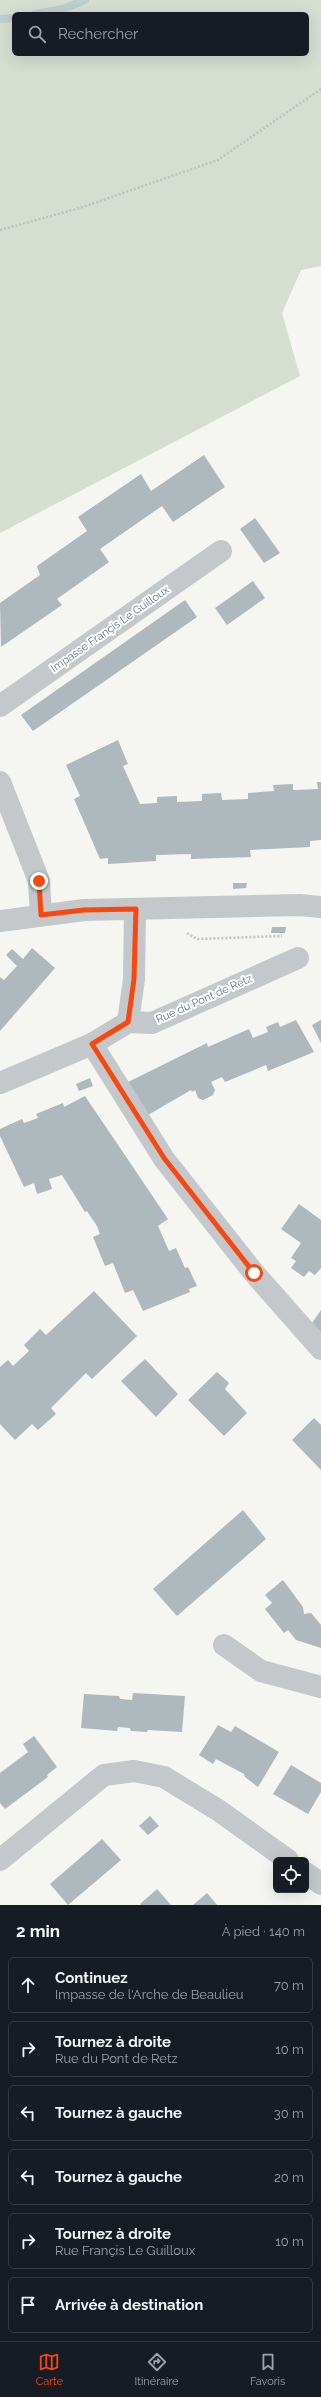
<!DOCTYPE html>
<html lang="fr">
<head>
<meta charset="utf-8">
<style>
  :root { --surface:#171b24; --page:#242831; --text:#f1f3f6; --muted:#9ea1a6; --line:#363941; --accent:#f64810 }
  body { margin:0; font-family:Raleway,sans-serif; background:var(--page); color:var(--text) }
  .controls { position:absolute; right:12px; bottom:12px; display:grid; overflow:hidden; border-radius:6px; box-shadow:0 4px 16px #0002 }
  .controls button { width:36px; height:36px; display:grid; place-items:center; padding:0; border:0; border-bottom:1px solid var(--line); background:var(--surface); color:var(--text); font:20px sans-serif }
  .stop { position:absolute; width:12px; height:12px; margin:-9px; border:3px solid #f64810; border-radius:50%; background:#fff }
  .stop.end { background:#f64810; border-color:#fff; box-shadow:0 1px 4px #0008 }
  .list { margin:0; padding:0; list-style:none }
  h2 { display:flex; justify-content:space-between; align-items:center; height:52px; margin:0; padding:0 16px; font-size:17px }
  h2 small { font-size:13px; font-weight:400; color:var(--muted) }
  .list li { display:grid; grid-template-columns:26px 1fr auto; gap:12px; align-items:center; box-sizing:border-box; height:56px; margin:0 8px 8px; padding:0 8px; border:1px solid var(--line); border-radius:6px }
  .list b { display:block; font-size:15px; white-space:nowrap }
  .list p { margin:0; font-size:13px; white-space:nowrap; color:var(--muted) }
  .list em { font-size:13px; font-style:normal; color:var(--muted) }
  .icon { flex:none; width:22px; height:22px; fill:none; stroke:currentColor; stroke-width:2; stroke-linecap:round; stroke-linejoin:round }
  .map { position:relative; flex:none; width:321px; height:1905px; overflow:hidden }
  .search { position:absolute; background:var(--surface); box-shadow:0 4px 16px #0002; left:12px; right:12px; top:12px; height:44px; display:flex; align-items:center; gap:10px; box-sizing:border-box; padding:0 14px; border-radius:6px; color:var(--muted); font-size:15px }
  .sheet { height:436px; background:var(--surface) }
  nav { display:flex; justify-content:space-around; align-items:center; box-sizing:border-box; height:56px; border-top:1px solid var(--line); background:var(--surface); font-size:11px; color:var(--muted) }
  nav a { display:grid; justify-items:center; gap:2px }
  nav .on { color:var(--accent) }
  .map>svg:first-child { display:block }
  .green { fill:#d6ded1; fill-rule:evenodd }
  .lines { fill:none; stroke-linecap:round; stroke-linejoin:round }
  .stream { stroke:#bfccd0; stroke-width:8 }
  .building { fill:#afb8bc }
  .path { stroke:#c0c2c3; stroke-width:2.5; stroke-dasharray:2 2; stroke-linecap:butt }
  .minor { stroke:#c4c8cb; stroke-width:22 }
  .route { stroke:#f64810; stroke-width:5 }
  .labels { text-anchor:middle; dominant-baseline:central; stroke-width:4; stroke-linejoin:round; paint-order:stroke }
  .street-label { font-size:11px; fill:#617585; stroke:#fff }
</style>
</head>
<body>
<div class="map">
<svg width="321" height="1905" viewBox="0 0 321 1905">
  <rect width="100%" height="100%" fill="#f5f5f1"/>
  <path class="green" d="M0,0H321V266L301,270L282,313L300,376L0,533ZM14,14H307V54H14Z"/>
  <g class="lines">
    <g class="stream">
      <path d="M35,14L63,9L85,0"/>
      <path d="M0,19L14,18"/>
    </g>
  </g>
  <g class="building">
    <path d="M204,455L225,487L173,522L162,506L100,549L109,562L57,599L62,605L1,647L0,603L40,575L37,566L87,531L78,517L141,474L151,491Z"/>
    <path d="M255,518L280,553L264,563L240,529Z"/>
    <path d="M253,581L265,598L227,625L215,608Z"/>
    <path d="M185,600L197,617L33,731L21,715Z"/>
    <path d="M118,740L128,764L123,766L140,804L157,803V797L177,796V802L202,801V794L221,793L222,800L248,799V793L274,791L273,785L293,784V790L318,789L317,782H321V840L310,841V847L250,850L251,857L191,859V854L156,855V861L108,864V858L100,859L74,799L80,796L66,765Z"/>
    <path d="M233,883H247L246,888L233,889Z"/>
    <path d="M272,927H286L285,933H271Z"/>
    <path d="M32,948L55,968L0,1031V977L4,980L17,966L6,955L12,949L23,959Z"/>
    <path d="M296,1020L314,1052L268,1071L266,1065L225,1082L222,1077L211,1082L215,1090L213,1095L203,1100L198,1098L195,1090L192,1092L191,1090L148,1115L126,1083L207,1043L208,1047L249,1029L253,1038L268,1032L266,1027L278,1022L280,1027Z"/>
    <path d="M321,1020V1043L312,1025Z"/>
    <path d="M90,1078L93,1086L79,1091L76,1084Z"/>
    <path d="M85,1096L168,1219L158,1226L169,1251L176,1248L185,1268L188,1267L197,1286L189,1289L190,1292L143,1311L133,1290L125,1293L113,1263L105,1266L93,1237L100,1234L97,1226L87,1211L85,1212L62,1175L49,1179L52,1189L37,1194L34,1183L24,1187L0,1136V1129L22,1119L24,1123L38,1118L36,1114L63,1103L64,1107Z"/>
    <path d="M299,1204L321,1220V1268L315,1275L309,1271L304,1277L291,1268L296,1261L291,1258L301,1243L281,1229Z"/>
    <path d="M94,1291L137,1336L92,1379L86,1373L51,1408L56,1414L38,1430L32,1424L15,1440L0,1424V1367L8,1360L13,1366L29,1351L24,1345L40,1329L46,1335Z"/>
    <path d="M321,1310V1338L310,1326Z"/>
    <path d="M145,1359L178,1394L156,1417L121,1381Z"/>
    <path d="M217,1372L229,1383L225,1389L247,1413L224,1436L188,1400Z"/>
    <path d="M314,1418L321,1425V1470L292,1440Z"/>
    <path d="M243,1510L266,1539L177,1616L153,1589Z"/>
    <path d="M283,1580L303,1607L304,1614L311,1613L321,1625V1648L296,1640L288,1630L284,1633L265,1609L272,1603L265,1595Z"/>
    <path d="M133,1693L185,1696L182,1732L148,1730L147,1732L131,1731L130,1728L118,1727L117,1731L81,1728L84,1694L119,1696L120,1699L132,1700Z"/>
    <path d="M218,1725L231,1732L235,1726L279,1752L258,1787L245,1777L244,1774L216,1759L213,1764L199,1755Z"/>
    <path d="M34,1736L57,1767L47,1775L48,1777L5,1809L0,1803V1773L28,1752L23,1744Z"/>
    <path d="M291,1765L321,1783V1792L308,1814L273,1794Z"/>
    <path d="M150,1816L159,1826L148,1835L139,1826Z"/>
    <path d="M102,1839L121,1860L68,1905L50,1884Z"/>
    <path d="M157,1889L171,1905H141L140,1904Z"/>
    <path d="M207,1893L217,1905H193Z"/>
  </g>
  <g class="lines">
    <g class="path">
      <path d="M0,230L80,208L218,160L321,89"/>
      <path d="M187,933L197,939L282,936"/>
    </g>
    <g class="minor">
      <path d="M0,706L221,551"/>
      <path d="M0,782L39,881L41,915"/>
      <path d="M0,921L84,910L300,905L321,907"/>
      <path d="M128,1022L134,979L135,909"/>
      <path d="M92,1044L164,1159L254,1273L321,1349"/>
      <path d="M0,1083L92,1044L128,1022L152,1023L298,958"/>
      <path d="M224,1645L261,1671L321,1687"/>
      <path d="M0,1860L104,1775L134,1771L164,1777L218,1810L288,1860"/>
      <path d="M306,1873L321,1884"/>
    </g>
  </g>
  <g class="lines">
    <path class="route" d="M39,881L41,915L84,910L136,909L134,979L128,1022L92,1044L164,1158L254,1273"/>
  </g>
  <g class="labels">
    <g class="street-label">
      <text transform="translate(110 629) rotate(-35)">Impasse Françis Le Guilloux</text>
      <text transform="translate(204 999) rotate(-24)">Rue du Pont de Retz</text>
    </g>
  </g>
</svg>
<div class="controls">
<button><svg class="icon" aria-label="locate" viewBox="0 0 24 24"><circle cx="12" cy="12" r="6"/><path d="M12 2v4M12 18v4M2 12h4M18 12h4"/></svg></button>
</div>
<div class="stop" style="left:254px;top:1273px"></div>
<div class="stop end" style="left:39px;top:881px"></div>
<div class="search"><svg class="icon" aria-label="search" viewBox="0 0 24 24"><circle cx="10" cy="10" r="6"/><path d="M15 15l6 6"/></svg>Rechercher</div>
</div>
<section class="sheet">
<h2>2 min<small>À pied · 140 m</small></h2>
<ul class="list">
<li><svg class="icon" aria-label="ahead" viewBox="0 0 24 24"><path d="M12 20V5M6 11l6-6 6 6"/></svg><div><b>Continuez</b><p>Impasse de l'Arche de Beaulieu</p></div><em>70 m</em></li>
<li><svg class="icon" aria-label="right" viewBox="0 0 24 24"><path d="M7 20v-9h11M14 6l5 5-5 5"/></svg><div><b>Tournez à droite</b><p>Rue du Pont de Retz</p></div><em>10 m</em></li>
<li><svg class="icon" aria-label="left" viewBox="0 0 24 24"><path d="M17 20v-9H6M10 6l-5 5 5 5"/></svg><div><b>Tournez à gauche</b></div><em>30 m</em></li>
<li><svg class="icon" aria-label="left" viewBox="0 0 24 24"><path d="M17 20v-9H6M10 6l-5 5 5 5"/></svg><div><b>Tournez à gauche</b></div><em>20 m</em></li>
<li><svg class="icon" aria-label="right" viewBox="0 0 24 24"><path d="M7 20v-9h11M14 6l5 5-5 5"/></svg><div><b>Tournez à droite</b><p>Rue Françis Le Guilloux</p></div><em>10 m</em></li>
<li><svg class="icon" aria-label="arrive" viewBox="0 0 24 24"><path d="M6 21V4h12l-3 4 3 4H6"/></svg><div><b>Arrivée à destination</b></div></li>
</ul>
</section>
<nav>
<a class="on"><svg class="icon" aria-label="map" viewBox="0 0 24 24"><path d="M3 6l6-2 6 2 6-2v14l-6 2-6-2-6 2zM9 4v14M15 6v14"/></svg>Carte</a>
<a><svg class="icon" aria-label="directions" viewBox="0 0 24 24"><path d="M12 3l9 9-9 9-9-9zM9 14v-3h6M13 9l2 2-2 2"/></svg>Itinéraire</a>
<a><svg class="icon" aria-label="saved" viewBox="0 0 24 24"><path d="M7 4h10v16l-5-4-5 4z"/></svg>Favoris</a>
</nav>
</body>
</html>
